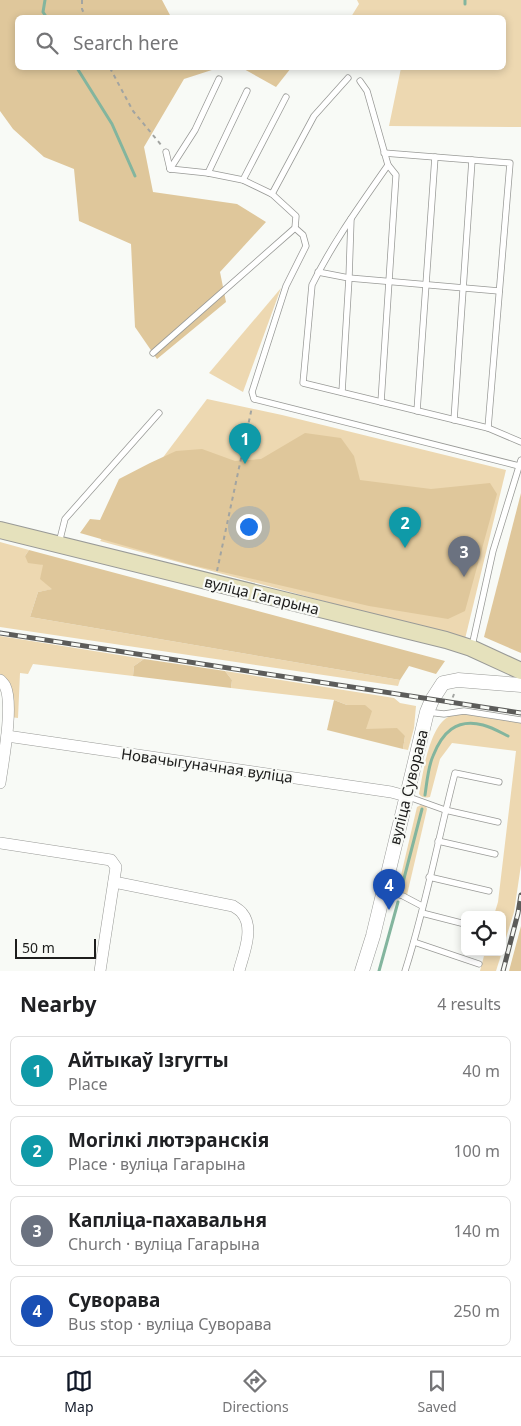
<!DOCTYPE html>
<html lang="en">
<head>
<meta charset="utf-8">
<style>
  :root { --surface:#fff; --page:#f6f6f6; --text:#202124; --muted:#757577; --line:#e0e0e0; --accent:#111827 }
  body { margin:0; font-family:"Noto Sans",sans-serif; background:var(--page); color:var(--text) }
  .controls { position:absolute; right:15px; bottom:15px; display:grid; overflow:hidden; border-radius:8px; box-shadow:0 2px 8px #0003 }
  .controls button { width:45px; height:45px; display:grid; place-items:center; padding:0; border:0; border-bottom:1px solid var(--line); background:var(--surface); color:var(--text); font:25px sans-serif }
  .scale { position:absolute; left:15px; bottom:12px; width:81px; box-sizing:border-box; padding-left:5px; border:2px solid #1d1d1c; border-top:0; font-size:14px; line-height:18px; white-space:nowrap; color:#1d1d1c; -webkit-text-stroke:4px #f8faf6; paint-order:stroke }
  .you { position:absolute; left:248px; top:526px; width:18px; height:18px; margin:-12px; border:4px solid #fff; border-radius:50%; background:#1a73e8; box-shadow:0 0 0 8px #1a73e833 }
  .badge { display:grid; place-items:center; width:32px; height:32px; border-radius:50%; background:var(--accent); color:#fff; font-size:16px; font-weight:700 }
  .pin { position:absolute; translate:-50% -41px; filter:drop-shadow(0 1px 2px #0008) }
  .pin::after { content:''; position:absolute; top:26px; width:18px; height:15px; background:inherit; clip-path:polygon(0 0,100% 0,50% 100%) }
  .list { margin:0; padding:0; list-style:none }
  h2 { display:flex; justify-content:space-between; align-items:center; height:65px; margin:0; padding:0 20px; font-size:21px }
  h2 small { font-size:16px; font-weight:400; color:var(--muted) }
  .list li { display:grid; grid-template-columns:32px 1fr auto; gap:15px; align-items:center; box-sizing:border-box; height:70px; margin:0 10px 10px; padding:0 10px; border:1px solid var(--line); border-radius:8px }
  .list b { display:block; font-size:19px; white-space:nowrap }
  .list p { margin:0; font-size:16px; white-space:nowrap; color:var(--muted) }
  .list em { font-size:16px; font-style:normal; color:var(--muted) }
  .icon { flex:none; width:28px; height:28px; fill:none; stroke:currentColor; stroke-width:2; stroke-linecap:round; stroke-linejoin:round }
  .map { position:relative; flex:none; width:521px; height:971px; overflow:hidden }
  .search { position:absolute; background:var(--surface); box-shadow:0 2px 8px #0003; left:15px; right:15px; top:15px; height:55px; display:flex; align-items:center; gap:12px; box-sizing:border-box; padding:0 18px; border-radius:8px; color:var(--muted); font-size:19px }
  .sheet { height:385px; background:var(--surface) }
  nav { display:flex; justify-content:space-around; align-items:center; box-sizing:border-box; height:70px; border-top:1px solid var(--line); background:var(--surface); font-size:14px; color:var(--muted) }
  nav a { display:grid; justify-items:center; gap:2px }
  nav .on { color:var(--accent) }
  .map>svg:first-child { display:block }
  .green { fill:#edd8b1 }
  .forest { fill:#dfc79b }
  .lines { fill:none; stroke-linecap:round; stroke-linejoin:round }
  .stream { stroke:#83b59e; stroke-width:3 }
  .service-casing { stroke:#999a97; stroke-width:7 }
  .minor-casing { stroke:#999a97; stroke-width:12 }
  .tertiary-casing { stroke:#999a97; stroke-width:15 }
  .secondary-casing { stroke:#999a97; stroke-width:18 }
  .path { stroke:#a2a4a1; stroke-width:2; stroke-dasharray:4 4; stroke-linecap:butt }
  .service { stroke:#fff; stroke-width:5.5 }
  .minor { stroke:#fff; stroke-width:11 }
  .tertiary { stroke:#fff; stroke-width:14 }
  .secondary { stroke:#e5e1bc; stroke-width:16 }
  .rail-casing { stroke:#5c5c5a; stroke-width:5 }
  .rail { stroke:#f8faf6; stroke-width:3; stroke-dasharray:9; stroke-linecap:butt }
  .labels { text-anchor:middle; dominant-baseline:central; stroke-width:4.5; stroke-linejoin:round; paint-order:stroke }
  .street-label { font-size:15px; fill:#1d1d1c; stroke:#f8faf6 }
</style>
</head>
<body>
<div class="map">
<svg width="521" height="971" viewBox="0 0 521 971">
  <rect width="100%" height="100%" fill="#f8faf6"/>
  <g class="green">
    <path d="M357,0H521V127L389,126L401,68H504V18L352,17H351L359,4Z"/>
    <path d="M281,288L243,392L209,373Z"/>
    <path d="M207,399L282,415L506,470L465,639L100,541Z"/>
    <path d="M0,542L29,550L25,556L43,565L53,589L38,592L30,617L400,680L398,686L0,627Z"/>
    <path d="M0,636L144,659L134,666L133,676L33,664L28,674L20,673L18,718L10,717L0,676Z"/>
    <path d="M225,671L394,698L400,703L416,706L414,728L408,750L403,749L405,736L365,729V705H347L334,700L231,688L232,680Z"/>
    <path d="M464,714L521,722V865L514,912L502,951V915H494L498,902L516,751L452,743L440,759L430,797C425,798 422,798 419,794C423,773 429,728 448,717C453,714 459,715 464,714Z"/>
    <path d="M421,805L426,806L427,809L407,895L398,891V888L417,807Z"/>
    <path d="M485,952H502L496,971H480Z"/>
  </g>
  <g class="forest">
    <path d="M0,0H162L171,17L18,18V68H218L184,79L144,147L153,192L237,204L266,222L220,272L226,302L157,359L135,327L131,244L79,221L74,169L44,157L13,129L0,111Z"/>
    <path d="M242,68H291L276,87Z"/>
    <path d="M305,433L341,438L354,456L360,480L431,489L490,483L497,494L465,611L448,619L369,606L192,565L80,533L90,519L100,520L119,479L150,463L176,451L202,449L235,461L261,459Z"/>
    <path d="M521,493V653L484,637Z"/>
    <path d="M29,550L445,661L436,674L409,666L400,680L30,617L38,592L52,589L40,579L43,565L28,563L25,556Z"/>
    <path d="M144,659L225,671L232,680L231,688L133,676L134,666Z"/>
    <path d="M334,700L347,705H365L372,711L366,729L397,728L405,736L403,749L327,730Z"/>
    <path d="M521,926V971H509Z"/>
  </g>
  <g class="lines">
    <g class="stream">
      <path d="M45,0L43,12L47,18"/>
      <path d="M465,0V4"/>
      <path d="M77,68L112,124L135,176"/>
      <path d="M425,795C427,782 428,767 433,756C442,733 456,718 483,725C491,727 500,732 508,736"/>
      <path d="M401,890L422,809"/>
      <path d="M379,971L398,902"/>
    </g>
    <defs>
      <g id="service">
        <path d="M360,81L367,91L388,165C361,204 333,242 312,285L303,383L488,428L521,442"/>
        <path d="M384,153L510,163L488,428"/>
        <path d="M170,169L195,130L219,79"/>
        <path d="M208,173L247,91"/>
        <path d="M243,180L286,97"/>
        <path d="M272,194L314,116L348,78"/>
        <path d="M295,228L303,235L306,246L286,286L252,392L254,399L519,466"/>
        <path d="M318,272L349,278L499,291"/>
        <path d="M153,353L295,228L296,216L272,194L243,180L208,173L170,169L166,152"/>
        <path d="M342,392L349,278L351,219"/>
        <path d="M381,402L396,175L388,165"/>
        <path d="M417,411L435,157"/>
        <path d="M454,420L472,160"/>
        <path d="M59,543L65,519L159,413"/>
        <path d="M472,646L493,551L521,460"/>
        <path d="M427,712L444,714L464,711L521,720"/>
        <path d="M406,796L445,810L498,822"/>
        <path d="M438,841L495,854"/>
        <path d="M429,877L489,891"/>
        <path d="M385,890L403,896L422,906"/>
        <path d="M422,913L465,924"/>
        <path d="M414,942L479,964"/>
        <path d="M405,971C426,906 438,839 455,773L499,782"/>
      </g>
      <g id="minor">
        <path d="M0,680C2,682 4,684 5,686C14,704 3,762 0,783"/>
        <path d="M7,736L391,792L406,796"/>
        <path d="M0,843L111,860L116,867L100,971"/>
        <path d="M114,882L233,906C236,908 240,910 242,913C255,928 243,955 239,971"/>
      </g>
      <path id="tertiary" d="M362,971L373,936L427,712L432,700L443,683L458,680L521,685"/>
      <path id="secondary" d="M0,530L446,640L471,648L521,671"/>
    </defs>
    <use href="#service" class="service-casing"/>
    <use href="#minor" class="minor-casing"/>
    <use href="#tertiary" class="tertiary-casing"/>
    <use href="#secondary" class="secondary-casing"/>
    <g class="path">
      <path d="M82,0V9L86,18"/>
      <path d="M110,68L133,111L162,146"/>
      <path d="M217,571L252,407"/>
      <path d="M450,705L454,694"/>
    </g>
    <use href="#service" class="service"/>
    <use href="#minor" class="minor"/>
    <use href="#tertiary" class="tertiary"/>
    <use href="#secondary" class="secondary"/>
    <defs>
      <g id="rail">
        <path d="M0,633L521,713"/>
        <path d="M503,971L518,913L521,895"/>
      </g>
    </defs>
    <use href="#rail" class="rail-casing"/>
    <use href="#rail" class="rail"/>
  </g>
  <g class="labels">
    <g class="street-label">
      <text transform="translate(262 595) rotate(14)">вуліца Гагарына</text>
      <text transform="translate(207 765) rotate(8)">Новачыгуначная вуліца</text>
      <text transform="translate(408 787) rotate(-76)">вуліца Суворава</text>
    </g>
  </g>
</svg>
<div class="controls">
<button><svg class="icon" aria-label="locate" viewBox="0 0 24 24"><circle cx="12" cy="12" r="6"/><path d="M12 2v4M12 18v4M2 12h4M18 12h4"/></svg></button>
</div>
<div class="scale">50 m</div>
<div class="you"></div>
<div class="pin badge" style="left:245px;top:464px;background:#0f9aa8">1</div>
<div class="pin badge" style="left:405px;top:548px;background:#0f9aa8">2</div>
<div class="pin badge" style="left:464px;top:577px;background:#6b7280">3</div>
<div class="pin badge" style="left:389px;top:910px;background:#1a4fb4">4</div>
<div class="search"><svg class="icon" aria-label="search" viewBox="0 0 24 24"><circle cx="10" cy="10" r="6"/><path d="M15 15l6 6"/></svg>Search here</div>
</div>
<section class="sheet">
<h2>Nearby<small>4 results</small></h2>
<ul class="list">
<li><span class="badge" style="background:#0f9aa8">1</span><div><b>Айтыкаў Ізгугты</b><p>Place</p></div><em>40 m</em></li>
<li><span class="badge" style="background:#0f9aa8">2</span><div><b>Могілкі лютэранскія</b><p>Place · вуліца Гагарына</p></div><em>100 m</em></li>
<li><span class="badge" style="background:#6b7280">3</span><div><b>Капліца-пахавальня</b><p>Church · вуліца Гагарына</p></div><em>140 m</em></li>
<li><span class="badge" style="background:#1a4fb4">4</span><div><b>Суворава</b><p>Bus stop · вуліца Суворава</p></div><em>250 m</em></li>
</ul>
</section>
<nav>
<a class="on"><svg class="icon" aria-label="map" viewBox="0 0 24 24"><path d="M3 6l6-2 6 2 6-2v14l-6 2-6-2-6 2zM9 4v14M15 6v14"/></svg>Map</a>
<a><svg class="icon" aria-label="directions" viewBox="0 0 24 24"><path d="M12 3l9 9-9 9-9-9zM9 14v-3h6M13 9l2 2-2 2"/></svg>Directions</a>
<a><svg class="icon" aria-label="saved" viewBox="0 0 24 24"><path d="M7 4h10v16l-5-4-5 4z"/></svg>Saved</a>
</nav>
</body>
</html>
